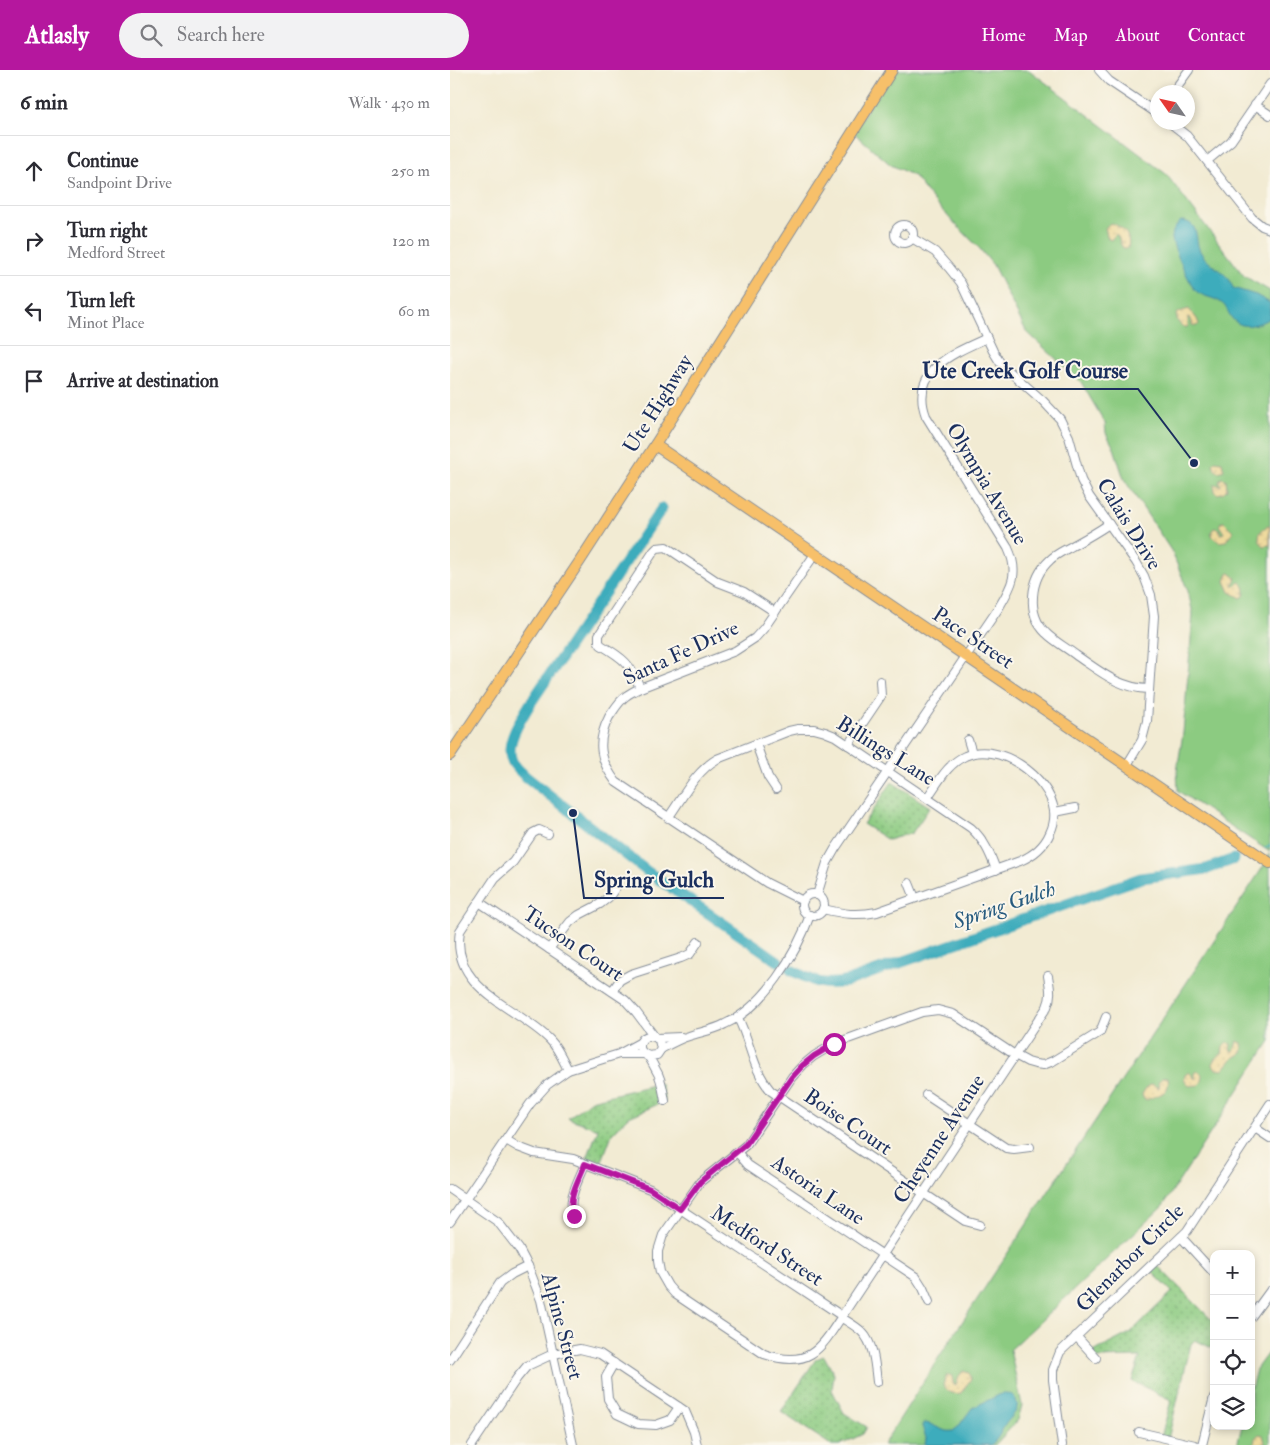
<!DOCTYPE html>
<html lang="en">
<head>
<meta charset="utf-8">
<style>
  :root { --surface:#fff; --page:#f2f2f3; --text:#2b2b33; --muted:#7c7c81; --line:#e1e1e2; --accent:#b5179e }
  body { margin:0; font-family:"IM FELL Double Pica",serif; background:var(--page); color:var(--text) }
  .controls { position:absolute; right:15px; bottom:15px; display:grid; overflow:hidden; border-radius:10px; box-shadow:0 2px 8px #0003 }
  .controls button { width:45px; height:45px; display:grid; place-items:center; padding:0; border:0; border-bottom:1px solid var(--line); background:var(--surface); color:var(--text); font:25px sans-serif }
  .compass { position:absolute; left:700px; top:15px; width:45px; height:45px; border-radius:50%; background:var(--surface); box-shadow:0 2px 8px #0003; rotate:304deg }
  .stop { position:absolute; width:15px; height:15px; margin:-11px; border:4px solid #b5179e; border-radius:50%; background:#fff }
  .stop.end { background:#b5179e; border-color:#fff; box-shadow:0 1px 5px #0008 }
  .list { margin:0; padding:0; list-style:none }
  h2 { display:flex; justify-content:space-between; align-items:center; height:65px; margin:0; padding:0 20px; font-size:21px }
  h2 small { font-size:16px; font-weight:400; color:var(--muted) }
  .list li { display:grid; grid-template-columns:32px 1fr auto; gap:15px; align-items:center; box-sizing:border-box; height:70px; padding:0 20px; border-top:1px solid var(--line) }
  .list b { display:block; font-size:19px; white-space:nowrap }
  .list p { margin:0; font-size:16px; white-space:nowrap; color:var(--muted) }
  .list em { font-size:16px; font-style:normal; color:var(--muted) }
  .icon { flex:none; width:28px; height:28px; fill:none; stroke:currentColor; stroke-width:2; stroke-linecap:round; stroke-linejoin:round }
  .map { position:relative; flex:none; width:820px; height:1375px; overflow:hidden }
  header { display:flex; align-items:center; gap:30px; box-sizing:border-box; height:70px; padding:0 25px; background:var(--accent); color:#fff }
  header strong { font-size:24px }
  nav { display:flex; gap:28px; margin-inline-start:auto; font-size:18px }
  .search { width:350px; height:45px; background:var(--page); display:flex; align-items:center; gap:12px; box-sizing:border-box; padding:0 18px; border-radius:28px; color:var(--muted); font-size:19px }
  main { display:flex }
  aside { flex:1; background:var(--surface) }
  .map>svg:first-child { display:block }
  .grass { fill:#8ccb81; stroke:#547d70 }
  .sand { fill:url(#sand-dots); stroke:#84847e }
  .park { fill:url(#park-dots); stroke:#547d70 }
  .water { fill:#3eacbc; stroke:#2c6e8d }
  .lines { fill:none; stroke-linecap:round; stroke-linejoin:round }
  .stream { stroke:#3eacbc; stroke-width:2 }
  .river { stroke:#3eacbc; stroke-width:11 }
  .minor-casing { stroke:#868d98; stroke-width:10 }
  .major-casing { stroke:#868d98; stroke-width:12 }
  .minor { stroke:#fff; stroke-width:8 }
  .major { stroke:#f7c06b; stroke-width:10 }
  .route { stroke:#b5179e; stroke-width:6 }
  .labels { text-anchor:middle; dominant-baseline:central; stroke-width:4; stroke-linejoin:round; paint-order:stroke }
  .street-label { font-size:21px; fill:#1b2f5e; stroke:#fbf7ec }
  .water-label { font-size:22px; font-style:italic; fill:#275b7f; stroke:#fbf7ec }
  .leader { fill:none; stroke:#1b2f5e; stroke-width:2 }
  .callout-dot { fill:#1b2f5e; stroke:#fbf7ec; stroke-width:2 }
  .callout-label { font-size:22px; text-anchor:middle; font-weight:bold; fill:#1b2f5e; stroke:#fbf7ec; stroke-width:4; stroke-linejoin:round; paint-order:stroke }
</style>
</head>
<body>
<header>
<strong>Atlasly</strong>
<div class="search"><svg class="icon" aria-label="search" viewBox="0 0 24 24"><circle cx="10" cy="10" r="6"/><path d="M15 15l6 6"/></svg>Search here</div>
<nav><a>Home</a><a>Map</a><a>About</a><a>Contact</a></nav>
</header>
<main>
<aside>
<h2>6 min<small>Walk · 430 m</small></h2>
<ul class="list">
<li><svg class="icon" aria-label="ahead" viewBox="0 0 24 24"><path d="M12 20V5M6 11l6-6 6 6"/></svg><div><b>Continue</b><p>Sandpoint Drive</p></div><em>250 m</em></li>
<li><svg class="icon" aria-label="right" viewBox="0 0 24 24"><path d="M7 20v-9h11M14 6l5 5-5 5"/></svg><div><b>Turn right</b><p>Medford Street</p></div><em>120 m</em></li>
<li><svg class="icon" aria-label="left" viewBox="0 0 24 24"><path d="M17 20v-9H6M10 6l-5 5 5 5"/></svg><div><b>Turn left</b><p>Minot Place</p></div><em>60 m</em></li>
<li><svg class="icon" aria-label="arrive" viewBox="0 0 24 24"><path d="M6 21V4h12l-3 4 3 4H6"/></svg><div><b>Arrive at destination</b></div></li>
</ul>
</aside>
<div class="map">
<svg width="820" height="1375" viewBox="0 0 820 1375">
  <defs>
    <pattern id="sand-dots" width="8" height="8" patternUnits="userSpaceOnUse" patternTransform="scale(1.25)"><rect width="8" height="8" fill="#eeda9e"/><path d="M2 2h.1M6 6h.1" fill="none" stroke="#ccbb8a" stroke-width="1.8" stroke-linecap="round"/></pattern>
    <pattern id="park-dots" width="8" height="8" patternUnits="userSpaceOnUse" patternTransform="scale(1.25)"><rect width="8" height="8" fill="#8ccb81"/><path d="M2 2h.1M6 6h.1" fill="none" stroke="#72a56d" stroke-width="1.8" stroke-linecap="round"/></pattern>
  </defs>
  <rect width="100%" height="100%" fill="#fbf7ec"/>
  <filter id="ink" filterUnits="userSpaceOnUse"><feTurbulence type="fractalNoise" baseFrequency=".02" numOctaves="2"/><feDisplacementMap in="SourceGraphic" scale="10" xChannelSelector="R" yChannelSelector="G"/><feConvolveMatrix kernelMatrix="1 2 1 2 8 2 1 2 1" color-interpolation-filters="sRGB"/></filter>
  <filter id="wash" filterUnits="userSpaceOnUse"><feTurbulence type="fractalNoise" baseFrequency=".0096" numOctaves="4" result="noise"/><feDisplacementMap in="SourceGraphic" scale="20" xChannelSelector="R" yChannelSelector="G"/><feGaussianBlur stdDeviation="1.12" result="paint"/><feColorMatrix in="noise" values="0 0 0 0 0 0 0 0 0 0 0 0 0 0 0 0 0 1.4 0 .05"/><feComposite in="paint" operator="in"/></filter>
  <g filter="url(#wash)">
    <rect width="100%" height="100%" fill="#f2ebd3"/>
    <g class="grass">
      <path d="M442,0H579L716,104L794,206L820,221V782L728,721L727,701L733,663L743,544L738,521L722,482L674,409L664,378L656,363L655,353L631,312L576,261L543,195L530,179L485,133L464,106L441,95L403,62Z"/>
      <path d="M820,783V971L713,1136L560,1280L572,1335L568,1350L545,1375H433L491,1284L817,791L816,790Z"/>
      <path d="M820,1280V1375H787L792,1356H801V1319L806,1299Z"/>
    </g>
    <g class="sand">
      <path d="M661,153C673,157 681,165 678,178H673C669,173 670,168 666,164L661,170L658,169L655,158L659,154Z"/>
      <path d="M739,239L747,249L749,254L747,256L742,255L741,249L738,247V257C730,258 727,251 726,244L732,241Z"/>
      <path d="M765,391L772,392L774,400L769,402L765,400L763,393Z"/>
      <path d="M771,408L776,409L777,419L773,423L767,424L765,421L764,415L765,414L771,416L769,412Z"/>
      <path d="M772,452H774L783,461L782,463L776,471L769,472L763,467L761,462L764,458L769,459L771,464L774,463L769,455Z"/>
      <path d="M818,456H820V463L819,465L820,467V475L814,476C805,469 809,460 818,456Z"/>
      <path d="M778,503H780L786,508L783,515L784,516H785L789,512C795,514 796,521 794,526L791,528L780,522L775,511Z"/>
      <path d="M787,971L792,973L793,979L792,983L782,989L773,1000L766,999L763,995L764,989L772,984L773,977L777,973L781,974L780,980L784,981Z"/>
      <path d="M748,1001L750,1002C754,1007 753,1011 749,1015L739,1016L734,1009L735,1005L739,1002L741,1004L745,1009V1003Z"/>
      <path d="M716,1007H718C721,1026 707,1024 697,1030L693,1028L692,1024L696,1018L702,1014L709,1018L708,1012L712,1008Z"/>
      <path d="M513,1301L519,1303L521,1309L511,1323C503,1325 497,1322 493,1315L496,1306L501,1305L502,1307L504,1315H506L509,1306Z"/>
      <path d="M809,1364L813,1365L815,1372L814,1375H804L805,1368Z"/>
    </g>
    <g class="park">
      <path d="M442,712L480,737L462,763L438,770L413,754Z"/>
      <path d="M211,1013L215,1031L177,1048L162,1064L149,1099L135,1094L148,1059L118,1048L141,1030Z"/>
      <path d="M704,1192L764,1252V1279L745,1270L741,1274L718,1369L711,1367L721,1330L682,1311L690,1287L646,1288L641,1283L680,1263L722,1222L698,1198Z"/>
      <path d="M374,1286L384,1304L382,1320L394,1343L417,1357L413,1364L390,1375H381L331,1342L366,1289Z"/>
    </g>
    <g class="water">
      <path d="M731,151C751,152 744,170 750,181C756,193 769,198 778,208C781,211 781,214 783,218L806,225L820,233V248C808,255 791,261 781,247C777,241 777,236 770,232C763,227 753,227 746,221C741,216 721,174 722,168C722,161 726,155 731,151Z"/>
      <path d="M553,1323C557,1323 561,1323 564,1327C573,1339 561,1346 555,1355C553,1358 553,1359 551,1362C549,1367 545,1371 541,1375H475L476,1368L472,1356L474,1353C484,1353 492,1363 503,1361L508,1357L522,1338Z"/>
    </g>
    <g class="lines">
      <path class="stream" d="M815,778L820,775"/>
      <g class="river">
        <path d="M212,438L80,634C72,648 54,673 62,691C64,696 71,702 75,706L198,802L328,891"/>
        <path d="M341,900C364,911 368,916 395,912L691,808L757,799L784,789"/>
      </g>
    </g>
  </g>
  <g filter="url(#ink)">
    <g class="lines">
      <defs>
        <g id="minor">
          <path d="M649,0L659,11L708,44"/>
          <path d="M723,22L739,0"/>
          <path d="M805,35L820,45"/>
          <path d="M719,52L737,66L802,148L812,156L820,159"/>
          <path d="M757,91L781,71L820,14"/>
          <circle cx="454" cy="164" r="9"/>
          <path d="M462,168L485,182L499,198L511,213L543,281L551,294L593,331L610,349L619,367L631,410L639,426L686,492L694,506L701,525L704,546L697,651L692,670L677,695"/>
          <path d="M659,454C647,462 635,469 622,476C615,480 606,484 600,490C580,508 576,544 596,563C605,572 617,578 627,586C651,602 669,618 699,619"/>
          <path d="M190,618C181,594 173,588 151,575L149,572V565L204,481L207,478L216,477L268,512L294,522L325,542"/>
          <path d="M518,670L522,683"/>
          <path d="M306,674L318,707L326,719"/>
          <path d="M398,675L431,626L430,611"/>
          <path d="M605,742L625,738"/>
          <path d="M218,748C233,727 245,702 267,689L339,661L348,659H364L375,662L385,666L521,758C534,770 540,783 546,800"/>
          <path d="M98,764L89,760L83,763L63,792L45,808L10,861C0,920 69,938 100,970C108,978 113,990 118,1000"/>
          <path d="M459,813L465,828"/>
          <circle cx="363" cy="835" r="11"/>
          <path d="M367,825L377,793L385,779L548,539C561,517 570,504 558,478L476,346C459,300 504,283 537,268"/>
          <path d="M353,831L317,813L166,712C150,691 146,672 159,647C164,640 169,631 176,626C180,623 186,620 190,618L285,581L305,568L314,558L365,484"/>
          <path d="M29,832L175,930L186,942L204,966"/>
          <path d="M373,839C394,844 406,846 427,842L570,791C584,785 594,777 600,763C603,757 605,749 604,741C600,707 548,670 515,686C497,694 488,713 477,728"/>
          <path d="M99,879L120,852L129,845L150,834L159,827L166,817"/>
          <path d="M598,906C600,918 602,926 597,937L569,979L562,990L392,1246C370,1280 359,1299 314,1284L225,1224L218,1216L210,1202L208,1191V1181L213,1165L250,1112L296,1075L342,1007L353,995L364,986L384,974L472,942L488,940L503,944L565,985L578,992L585,994L593,995L603,991L650,962L656,947"/>
          <path d="M162,921L170,910L181,904L231,888L240,884L248,872"/>
          <path d="M288,948C301,973 302,999 321,1021L515,1151L530,1155"/>
          <path d="M207,968L231,967"/>
          <path d="M211,979C220,974 229,969 239,966C251,962 264,960 275,954C314,937 346,885 360,845"/>
          <path d="M171,984H194"/>
          <path d="M197,986L207,985L211,979L209,970C202,963 189,965 190,978C191,983 194,983 198,986C201,990 204,996 206,1000C212,1009 213,1021 215,1031"/>
          <path d="M476,1025L556,1078L564,1079L580,1077"/>
          <path d="M805,1058L820,1068"/>
          <path d="M56,1070L68,1077L84,1083L123,1089L200,1119L392,1246"/>
          <path d="M287,1082L298,1095L466,1207L473,1218L479,1232"/>
          <path d="M0,1119L48,1152L69,1179L78,1196L91,1230L123,1375"/>
          <path d="M124,1146C116,1130 129,1110 135,1094"/>
          <path d="M0,1152L80,1034L97,1015L118,1000L169,984L191,972"/>
          <path d="M731,1167L764,1203"/>
          <path d="M801,1247L820,1221"/>
          <path d="M392,1248C398,1252 406,1256 412,1262C424,1274 425,1295 427,1312"/>
          <path d="M626,1266L646,1288"/>
          <path d="M0,1290L50,1213L62,1204L78,1196"/>
          <path d="M164,1293L156,1307L158,1329L167,1344L188,1354L206,1355L220,1350L229,1337"/>
          <path d="M689,1362L745,1375"/>
          <path d="M22,1375L67,1308L77,1296L103,1284L130,1279L150,1284L235,1341L244,1362L247,1375"/>
          <path d="M612,1375L603,1310V1300L610,1282L737,1161L820,1034"/>
          <path d="M752,1375L764,1327"/>
        </g>
        <g id="major">
          <path d="M205,375L820,793"/>
          <path d="M0,685L130,491L205,375L442,0"/>
        </g>
      </defs>
      <use href="#minor" class="minor-casing"/>
      <use href="#major" class="major-casing"/>
      <use href="#minor" class="minor"/>
      <use href="#major" class="major"/>
    </g>
  </g>
  <g class="lines" filter="url(#ink)">
    <path class="route" d="M124,1146C116,1129 129,1110 135,1094L200,1119L230,1139L250,1112L296,1074L342,1007L353,995L364,986L384,974"/>
  </g>
  <g class="labels">
    <g class="street-label">
      <text transform="translate(208 334) rotate(-58)">Ute Highway</text>
      <text transform="translate(537 414) rotate(59)">Olympia Avenue</text>
      <text transform="translate(679 454) rotate(58)">Calais Drive</text>
      <text transform="translate(523 568) rotate(34)">Pace Street</text>
      <text transform="translate(231 583) rotate(-25)">Santa Fe Drive</text>
      <text transform="translate(436 681) rotate(32)">Billings Lane</text>
      <text transform="translate(123 874) rotate(34)">Tucson Court</text>
      <text transform="translate(398 1052) rotate(34)">Boise Court</text>
      <text transform="translate(489 1069) rotate(-57)">Cheyenne Avenue</text>
      <text transform="translate(368 1120) rotate(34)">Astoria Lane</text>
      <text transform="translate(317 1176) rotate(33)">Medford Street</text>
      <text transform="translate(680 1188) rotate(-45)">Glenarbor Circle</text>
      <text transform="translate(112 1256) rotate(75)">Alpine Street</text>
    </g>
    <g class="water-label">
      <text transform="translate(554 835) rotate(-19)">Spring Gulch</text>
    </g>
  </g>
  <path class="leader" d="M744 393L688 319H462M123 743L134 828H274"/>
  <g class="callout-dot">
    <circle cx="744" cy="393" r="5"/>
    <circle cx="123" cy="743" r="5"/>
  </g>
  <g class="callout-label">
    <text x="575" y="308">Ute Creek Golf Course</text>
    <text x="204" y="817">Spring Gulch</text>
  </g>
</svg>
<div class="controls">
<button>+</button>
<button>−</button>
<button><svg class="icon" aria-label="locate" viewBox="0 0 24 24"><circle cx="12" cy="12" r="6"/><path d="M12 2v4M12 18v4M2 12h4M18 12h4"/></svg></button>
<button><svg class="icon" aria-label="layers" viewBox="0 0 24 24"><path d="M12 4l9 5-9 5-9-5zM3 14l9 5 9-5"/></svg></button>
</div>
<svg class="compass" viewBox="-18 -18 36 36"><path d="M0-13l5 13h-10z" fill="#e53935"/><path d="M0 13l5-13h-10z" fill="#7c7c81"/></svg>
<div class="stop" style="left:384px;top:974px"></div>
<div class="stop end" style="left:124px;top:1146px"></div>
</div>
</main>
</body>
</html>
